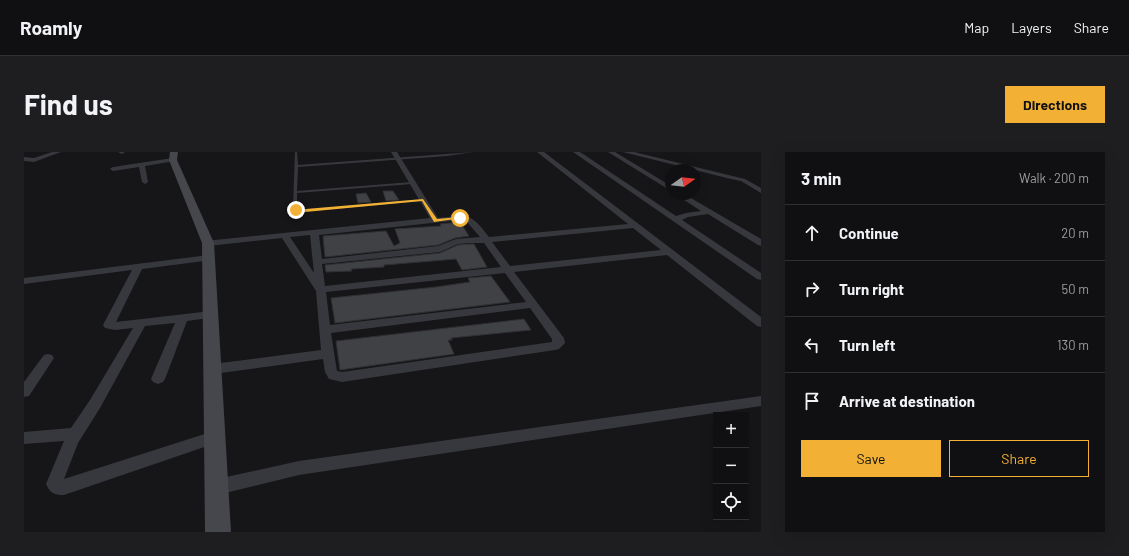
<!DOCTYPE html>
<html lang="en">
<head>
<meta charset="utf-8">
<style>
  :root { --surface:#101012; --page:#1e1e20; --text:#f1f3f6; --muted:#9c9d9f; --line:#303032; --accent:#f2b134 }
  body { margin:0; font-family:Barlow,sans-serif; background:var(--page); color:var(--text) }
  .controls { position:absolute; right:12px; bottom:12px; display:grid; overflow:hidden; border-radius:0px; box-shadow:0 4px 16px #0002 }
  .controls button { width:36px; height:36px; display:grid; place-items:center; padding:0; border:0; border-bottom:1px solid var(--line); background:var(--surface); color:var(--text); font:20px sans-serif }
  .compass { position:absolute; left:641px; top:12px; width:36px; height:36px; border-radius:50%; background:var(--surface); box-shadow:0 4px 16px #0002; rotate:75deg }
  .stop { position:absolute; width:12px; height:12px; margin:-9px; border:3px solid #f2b134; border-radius:50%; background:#fff }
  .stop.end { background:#f2b134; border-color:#fff; box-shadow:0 1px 4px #0008 }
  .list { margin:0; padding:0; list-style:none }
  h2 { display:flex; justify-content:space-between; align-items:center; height:52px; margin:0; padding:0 16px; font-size:17px }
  h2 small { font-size:13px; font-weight:400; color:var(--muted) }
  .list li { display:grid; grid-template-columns:26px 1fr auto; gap:12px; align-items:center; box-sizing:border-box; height:56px; padding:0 16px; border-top:1px solid var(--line) }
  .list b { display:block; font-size:15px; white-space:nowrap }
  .list em { font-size:13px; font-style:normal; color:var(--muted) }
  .actions { display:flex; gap:8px; padding:12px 16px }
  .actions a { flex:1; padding:9px 0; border:1px solid var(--accent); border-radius:0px; text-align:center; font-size:14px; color:var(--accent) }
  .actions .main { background:var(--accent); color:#111 }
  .icon { flex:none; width:22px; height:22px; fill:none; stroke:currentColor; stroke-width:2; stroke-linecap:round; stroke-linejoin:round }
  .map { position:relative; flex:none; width:737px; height:380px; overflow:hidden; border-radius:0px }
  header { display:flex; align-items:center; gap:24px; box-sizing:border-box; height:56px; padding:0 20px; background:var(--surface); border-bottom:1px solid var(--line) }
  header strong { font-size:19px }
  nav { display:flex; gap:22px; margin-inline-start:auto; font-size:14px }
  .intro { display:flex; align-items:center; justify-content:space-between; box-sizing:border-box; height:96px; padding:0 24px }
  h1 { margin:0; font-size:28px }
  .button { padding:10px 18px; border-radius:0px; background:var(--accent); color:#111; font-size:14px; font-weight:700 }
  main { display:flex; gap:24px; padding:0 24px }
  aside { flex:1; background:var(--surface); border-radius:0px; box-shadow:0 4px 16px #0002 }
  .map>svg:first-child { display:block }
  .building { fill:#404145; stroke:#303034 }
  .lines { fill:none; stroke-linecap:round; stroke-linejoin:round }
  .service { fill:#37383d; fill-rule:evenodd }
  .minor { fill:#37383d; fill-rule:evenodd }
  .secondary { fill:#45474d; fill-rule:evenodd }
  .route { fill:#f2b134 }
</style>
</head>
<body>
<header>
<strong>Roamly</strong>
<nav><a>Map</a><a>Layers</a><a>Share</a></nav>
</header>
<div class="intro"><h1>Find us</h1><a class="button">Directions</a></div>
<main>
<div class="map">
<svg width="737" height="380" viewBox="0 0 737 380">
  <rect width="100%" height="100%" fill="#161618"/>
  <g class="building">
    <path d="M359,39H369L375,48L362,49Z"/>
    <path d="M342,41L347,50L334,51L332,42Z"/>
    <path d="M436,70L445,84L431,86L414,93L301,105L299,84L362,79L370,94L376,91L371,77L417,74L416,72Z"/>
    <path d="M447,92H450L463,115L438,118L432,107L360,113V115L327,117L328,119L302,120L301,113L416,101L434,93Z"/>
    <path d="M467,124L486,150L311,171L307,146L412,135L446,130L444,126Z"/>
    <path d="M500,167L507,178L427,186L428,188H424L430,202L316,218L312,189Z"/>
  </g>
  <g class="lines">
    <path class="service" d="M271,0H273L274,13L449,0L423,4L274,15L273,39L388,30L390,31L388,32L273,41V55L277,58L399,47L401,48L399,49L276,60L269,55Z"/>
    <g class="minor">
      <path d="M28,0H37L10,10L0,9V5L10,6Z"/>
      <path d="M94,0H101L98,2Z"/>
      <path d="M367,0H373L414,66C444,63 446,60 465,85L604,72L513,0H520L737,165V175L733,174L643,103L490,120L540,186L541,191L535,197L531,198L318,230L305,227L301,220L299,207L189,222L184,220L183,217L184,214L189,212L297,198L292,139L258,86L184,94L181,93L180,91L181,89L406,66ZM436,68L443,70L456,85L432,87L414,94L298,107L295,83ZM609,76L637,98L486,114L468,90ZM286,83L290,121L266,85ZM447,91H460L477,115L301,134L298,112L416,100L434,92ZM481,121L502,150L306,173L302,140ZM506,156L528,187V190L318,220L313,219L307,181Z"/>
      <path d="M549,0H556L652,64L662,61L677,59L651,42H660L737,87V94L734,93L684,62L664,65L658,68L737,121V128L733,127Z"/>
      <path d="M584,0H591L647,34V39Z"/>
      <path d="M599,0H610L721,27L737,36V41L717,29L707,27Z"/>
      <path d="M149,6L151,7V9L121,14L124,30L121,32L118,30L115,15L89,19L86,17L89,15Z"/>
      <path d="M185,103L188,104L190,106L188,108L118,117L92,170L187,159L191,161L193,163L191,165L163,169L141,227L139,230L134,232L129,230L127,227L151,171L121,174L76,256L54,291L40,327L190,279L195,280L198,285L195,290L40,343C30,343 26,341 22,332L40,289L0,292V280L47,276L66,248L109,176L91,178L81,176L79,173L108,118L0,132V126Z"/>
      <path d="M24,202L28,203L30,206L5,244L0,245V230L20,203Z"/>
      <path d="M737,244V254L275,323L193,343L187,341L185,335L187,329L193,327L275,309Z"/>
    </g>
    <path class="secondary" d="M146,0H154L153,8L190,91L207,380H181L178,91L145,8Z"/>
  </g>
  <path class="route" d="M399,47L413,67L436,65L438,66L410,70L398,49L281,60L270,58Z"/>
</svg>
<div class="controls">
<button>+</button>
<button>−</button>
<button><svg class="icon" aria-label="locate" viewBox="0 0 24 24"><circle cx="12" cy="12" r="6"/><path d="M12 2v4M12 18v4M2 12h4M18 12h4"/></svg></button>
</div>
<svg class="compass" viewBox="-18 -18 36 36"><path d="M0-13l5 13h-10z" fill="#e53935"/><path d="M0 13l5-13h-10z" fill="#9c9d9f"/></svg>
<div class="stop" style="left:436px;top:66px"></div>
<div class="stop end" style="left:272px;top:58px"></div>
</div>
<aside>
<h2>3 min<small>Walk · 200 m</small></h2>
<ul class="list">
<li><svg class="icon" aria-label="ahead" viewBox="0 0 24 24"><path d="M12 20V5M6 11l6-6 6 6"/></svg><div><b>Continue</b></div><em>20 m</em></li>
<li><svg class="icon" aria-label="right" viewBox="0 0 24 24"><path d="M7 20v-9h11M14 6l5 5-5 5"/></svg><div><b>Turn right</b></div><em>50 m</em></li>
<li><svg class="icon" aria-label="left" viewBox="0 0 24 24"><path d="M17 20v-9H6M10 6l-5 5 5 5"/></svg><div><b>Turn left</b></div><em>130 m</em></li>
<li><svg class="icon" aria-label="arrive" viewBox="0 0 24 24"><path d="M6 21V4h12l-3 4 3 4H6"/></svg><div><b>Arrive at destination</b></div></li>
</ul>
<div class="actions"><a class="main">Save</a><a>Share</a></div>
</aside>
</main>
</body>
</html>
